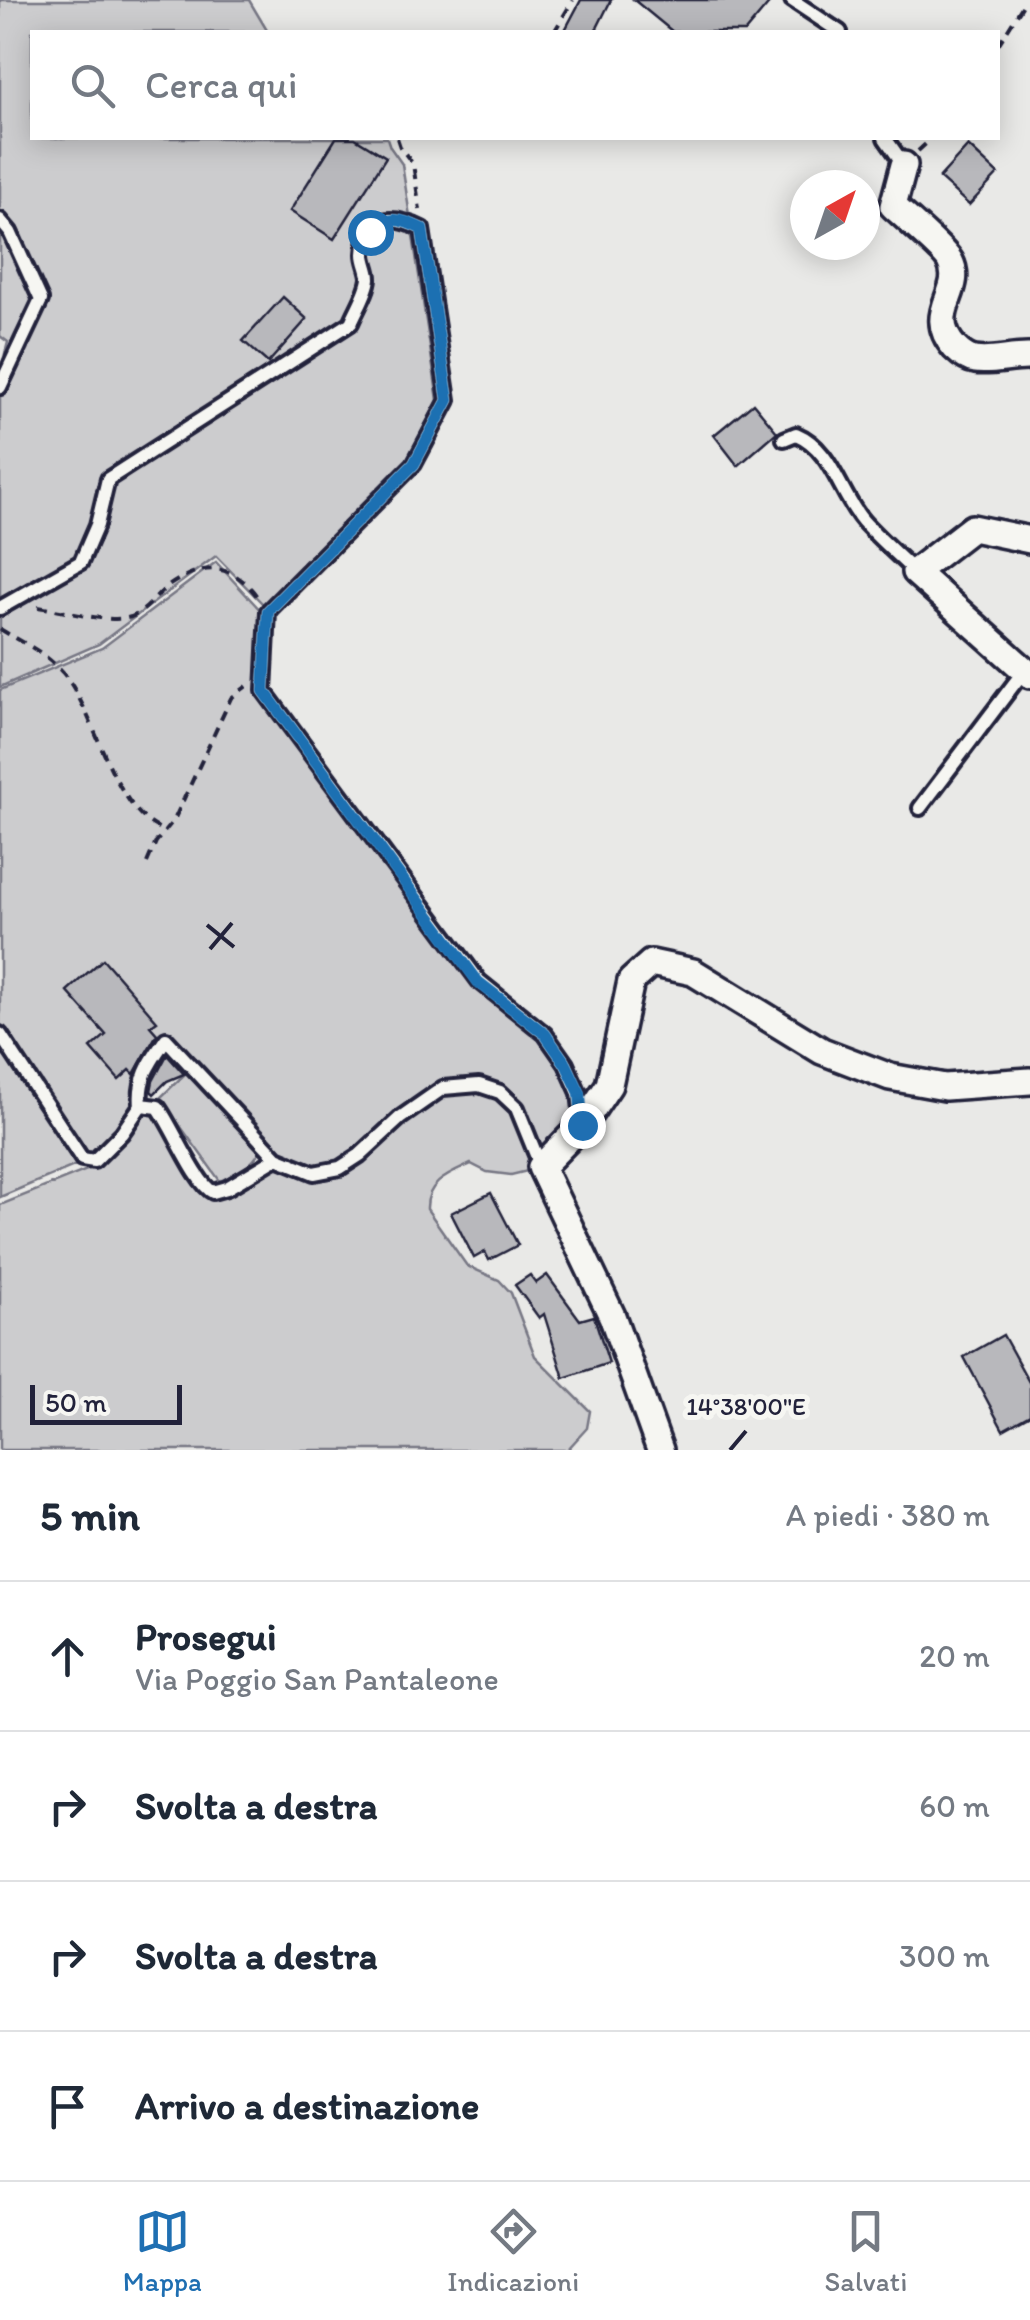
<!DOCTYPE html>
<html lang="it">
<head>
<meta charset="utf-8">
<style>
  :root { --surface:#fff; --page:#f2f2f3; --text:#1f2937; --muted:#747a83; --line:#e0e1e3; --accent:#1f6fb2 }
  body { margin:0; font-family:Itim,sans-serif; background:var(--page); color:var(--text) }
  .compass { position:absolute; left:790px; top:170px; width:90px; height:90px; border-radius:50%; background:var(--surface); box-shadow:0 5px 25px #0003; rotate:40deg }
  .scale { position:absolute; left:30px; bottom:25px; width:152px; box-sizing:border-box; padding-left:10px; border:5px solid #22223b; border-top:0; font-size:28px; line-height:35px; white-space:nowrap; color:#22223b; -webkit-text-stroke:8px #f6f6f2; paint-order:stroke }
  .stop { position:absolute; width:30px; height:30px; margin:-22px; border:8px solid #1f6fb2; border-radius:50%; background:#fff }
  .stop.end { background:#1f6fb2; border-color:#fff; box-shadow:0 2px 10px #0008 }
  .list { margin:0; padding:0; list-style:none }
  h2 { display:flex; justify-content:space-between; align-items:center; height:130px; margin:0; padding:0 40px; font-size:42px }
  h2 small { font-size:32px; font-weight:400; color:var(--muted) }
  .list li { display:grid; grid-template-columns:65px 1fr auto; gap:30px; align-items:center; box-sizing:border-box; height:150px; padding:0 40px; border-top:2px solid var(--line) }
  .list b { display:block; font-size:38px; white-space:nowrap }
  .list p { margin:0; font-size:32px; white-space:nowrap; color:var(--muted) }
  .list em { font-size:32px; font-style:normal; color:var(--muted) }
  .icon { flex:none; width:55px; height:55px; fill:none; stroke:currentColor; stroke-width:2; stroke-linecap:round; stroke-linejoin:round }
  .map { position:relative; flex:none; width:1030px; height:1450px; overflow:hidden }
  .search { position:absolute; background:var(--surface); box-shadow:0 5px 25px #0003; left:30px; right:30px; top:30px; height:110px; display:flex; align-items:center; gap:25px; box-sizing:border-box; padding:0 35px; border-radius:0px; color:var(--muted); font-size:38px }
  .sheet { height:730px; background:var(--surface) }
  nav { display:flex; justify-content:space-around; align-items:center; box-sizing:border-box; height:140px; border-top:2px solid var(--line); background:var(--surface); font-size:28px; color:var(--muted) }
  nav a { display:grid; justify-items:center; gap:5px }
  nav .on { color:var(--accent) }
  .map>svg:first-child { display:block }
  .green { fill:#ccccce; stroke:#777784; stroke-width:2.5 }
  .building { fill:#b8b8bc; stroke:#22223b; stroke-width:2.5 }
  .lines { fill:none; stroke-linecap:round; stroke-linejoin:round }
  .service-casing { stroke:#22223b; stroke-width:20 }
  .minor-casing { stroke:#22223b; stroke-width:32 }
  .path { stroke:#22223b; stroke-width:4; stroke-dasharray:10 8; stroke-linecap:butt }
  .service { stroke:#f6f6f2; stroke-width:12 }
  .minor { stroke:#f6f6f2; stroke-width:25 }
  .route { stroke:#1f6fb2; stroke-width:12 }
  .ticks { fill:none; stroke:#22223b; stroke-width:4 }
  .ticks-label { font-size:25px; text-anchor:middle; fill:#22223b; stroke:#f6f6f2; stroke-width:10; stroke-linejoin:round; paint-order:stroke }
</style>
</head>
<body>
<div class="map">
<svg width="1030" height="1450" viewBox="0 0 1030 1450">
  <rect width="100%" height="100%" fill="#e9e9e7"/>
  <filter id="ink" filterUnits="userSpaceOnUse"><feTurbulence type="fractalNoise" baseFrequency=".01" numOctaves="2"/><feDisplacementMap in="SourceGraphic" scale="20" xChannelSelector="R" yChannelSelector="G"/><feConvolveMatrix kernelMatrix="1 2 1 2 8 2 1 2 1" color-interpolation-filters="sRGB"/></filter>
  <g filter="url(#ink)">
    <g class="green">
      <path d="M0,0H249L268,32H32V138H387L390,147L402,164L438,400L404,465L264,605L216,556L99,644L0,687V608L81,562L92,522L75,557L0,599V373L8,342L0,336Z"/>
      <path d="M216,562L263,613L259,693L475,985L541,1037L563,1066L575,1094L577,1123L543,1158L521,1105L503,1087L441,1083L357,1151L338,1163L315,1168L279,1154L166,1032L141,1068L135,1087L136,1103L119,1130L92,1156L85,1154L28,1073L0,1025V690L102,648Z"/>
      <path d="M0,1046L79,1164L0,1197Z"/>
      <path d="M189,1070L261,1149C252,1167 237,1173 220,1181L160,1098Z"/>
      <path d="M478,1091C516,1103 522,1135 536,1169L511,1175L487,1172L471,1164C450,1174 426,1182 427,1209L467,1266L499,1280L511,1293L535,1356L590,1411L587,1428L567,1450H0V1205L97,1166L127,1137L144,1111L155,1113L170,1135L199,1191L213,1198L230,1193L277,1165L314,1180L342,1174L445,1094Z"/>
    </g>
    <g class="building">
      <path d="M581,0H611L595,32H564Z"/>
      <path d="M634,0H772L745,32H673Z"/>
      <path d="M336,138H355L386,157L334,239L290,211Z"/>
      <path d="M968,146L998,174L969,205L939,178Z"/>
      <path d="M283,297L307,319L268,363L243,341Z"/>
      <path d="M753,403L777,432L738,466L714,435Z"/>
      <path d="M103,959L157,1021L150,1026L157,1034L134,1074L130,1070L119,1080L91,1048L106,1035L67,991Z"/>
      <path d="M167,1055L184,1074L167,1081L154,1094L151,1091L153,1081Z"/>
      <path d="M491,1193L518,1245L489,1260L485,1252L474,1258L451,1213Z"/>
      <path d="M530,1275L536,1283L547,1275L580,1320L594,1316L609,1363L564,1378L544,1314L539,1318L515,1285Z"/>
      <path d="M1003,1335L1030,1384V1415L1003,1430L964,1357Z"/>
    </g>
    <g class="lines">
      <defs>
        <g id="service">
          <path d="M792,0L840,32"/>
          <path d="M885,138L904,165"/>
          <path d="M0,220L10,232L41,300L0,387"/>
          <path d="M784,439L796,434C832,449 839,493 863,521C879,539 898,555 915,572"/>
          <path d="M0,608L81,562L97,525L108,479L351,323C356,310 368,292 369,278C369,270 364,262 364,254C366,212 395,216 422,229L448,400L414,464L268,611L264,691L479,981L545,1034L566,1064L579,1093L582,1118"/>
          <path d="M920,808L1023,672"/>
          <path d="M0,1034L82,1159L94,1161L122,1133L141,1105"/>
          <path d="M277,1158L227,1188L213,1192C196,1184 173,1127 158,1107L141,1105C138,1077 151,1061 166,1039L277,1158L314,1173L340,1168L360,1155L400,1118L443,1088L479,1085L500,1092L517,1108L541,1167"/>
        </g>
        <g id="minor">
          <path d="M904,165L893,206C904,216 945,251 950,261C966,292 923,312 955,348C960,353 968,359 975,360C991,363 1013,356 1030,357"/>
          <path d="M1030,540L972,528L915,572L1030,675"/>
          <path d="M660,1450L612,1316L541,1167L582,1125L609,1085L631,981L651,963L693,972L822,1051L890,1077L945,1087L1030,1081"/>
        </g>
      </defs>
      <use href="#service" class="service-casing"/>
      <use href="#minor" class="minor-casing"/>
      <g class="path">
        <path d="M554,32L573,0"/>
        <path d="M998,45L1026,0"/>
        <path d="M397,138L400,147L413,164L420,210"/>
        <path d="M918,151L932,138"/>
        <path d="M38,607C61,610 109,624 131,617C147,611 154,597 167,587C204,561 233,562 259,599"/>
        <path d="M0,629C23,643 44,651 63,673C97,713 113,815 166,831"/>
        <path d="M147,863L156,842L174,820L231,698L247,686"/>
      </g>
      <use href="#service" class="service"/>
      <use href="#minor" class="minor"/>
    </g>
  </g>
  <g class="lines" filter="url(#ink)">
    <path class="route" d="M370,232C390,215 399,218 422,229L448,400L414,464L268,611L264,691L478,982L545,1034L566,1064L580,1093L582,1125"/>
  </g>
  <path class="ticks" d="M207,925L234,947M210,949L232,923M730,1450L746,1431"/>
  <g class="ticks-label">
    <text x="746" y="1415">14°38'00"E</text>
  </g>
</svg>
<svg class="compass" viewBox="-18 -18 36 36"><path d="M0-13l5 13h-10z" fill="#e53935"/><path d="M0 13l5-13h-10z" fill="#747a83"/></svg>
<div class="scale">50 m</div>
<div class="stop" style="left:370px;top:232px"></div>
<div class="stop end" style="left:582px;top:1125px"></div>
<div class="search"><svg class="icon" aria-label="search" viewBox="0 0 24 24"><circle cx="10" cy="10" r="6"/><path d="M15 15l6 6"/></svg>Cerca qui</div>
</div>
<section class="sheet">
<h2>5 min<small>A piedi · 380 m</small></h2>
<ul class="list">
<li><svg class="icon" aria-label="ahead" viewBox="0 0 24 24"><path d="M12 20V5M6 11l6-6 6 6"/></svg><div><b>Prosegui</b><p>Via Poggio San Pantaleone</p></div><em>20 m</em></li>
<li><svg class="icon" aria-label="right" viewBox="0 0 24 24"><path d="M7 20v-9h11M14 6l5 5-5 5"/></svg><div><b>Svolta a destra</b></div><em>60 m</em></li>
<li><svg class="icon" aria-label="right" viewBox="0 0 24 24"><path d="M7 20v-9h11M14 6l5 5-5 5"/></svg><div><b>Svolta a destra</b></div><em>300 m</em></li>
<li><svg class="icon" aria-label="arrive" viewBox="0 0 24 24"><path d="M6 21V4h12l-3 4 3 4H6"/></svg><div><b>Arrivo a destinazione</b></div></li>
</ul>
</section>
<nav>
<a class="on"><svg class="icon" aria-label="map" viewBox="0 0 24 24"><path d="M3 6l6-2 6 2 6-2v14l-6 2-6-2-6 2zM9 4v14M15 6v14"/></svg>Mappa</a>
<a><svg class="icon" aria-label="directions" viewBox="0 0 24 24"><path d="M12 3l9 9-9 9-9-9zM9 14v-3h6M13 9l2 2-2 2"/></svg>Indicazioni</a>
<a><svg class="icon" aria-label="saved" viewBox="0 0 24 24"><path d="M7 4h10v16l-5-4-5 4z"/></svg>Salvati</a>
</nav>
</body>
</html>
